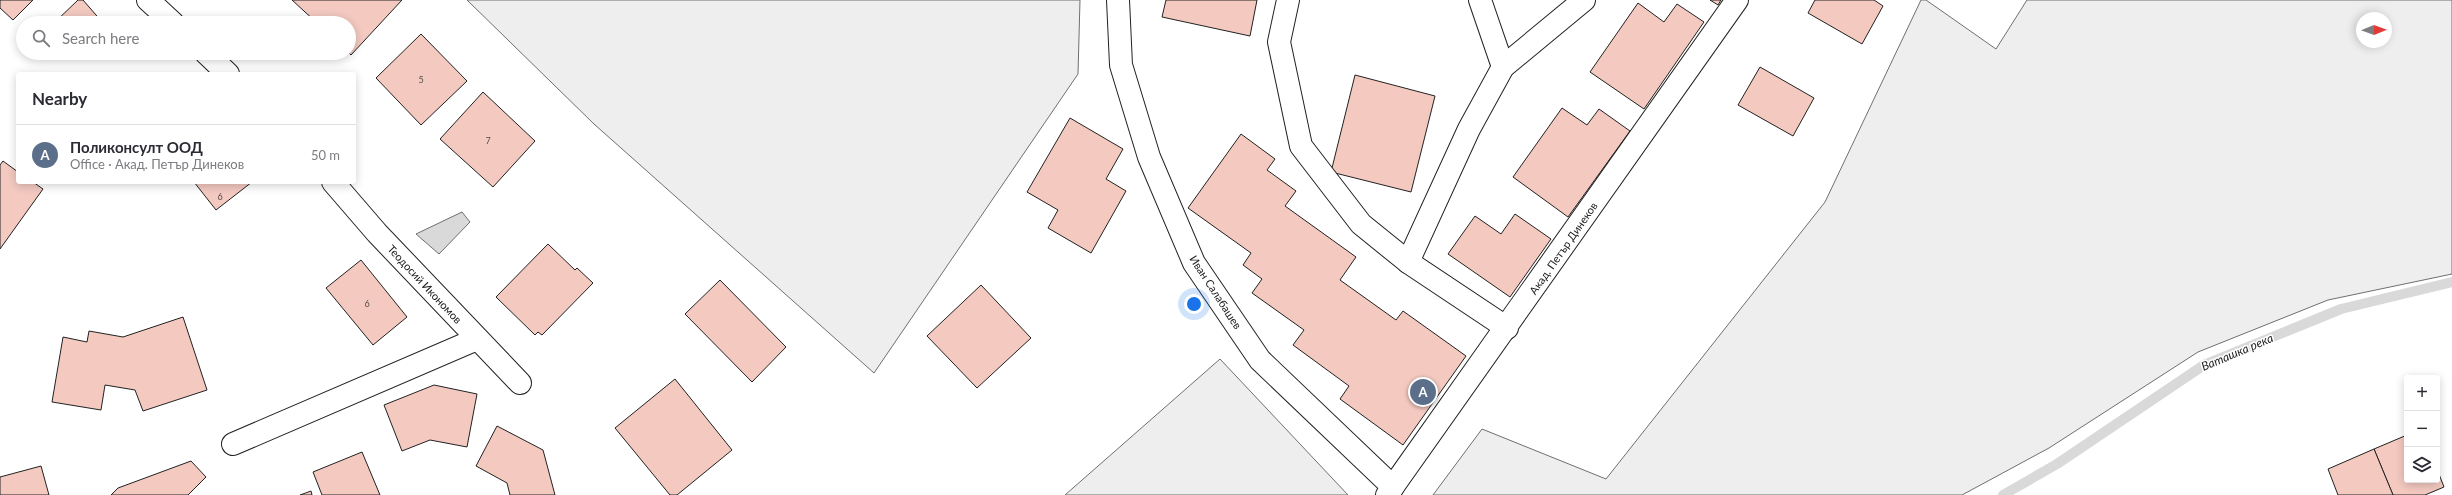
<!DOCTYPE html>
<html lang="en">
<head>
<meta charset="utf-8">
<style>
  :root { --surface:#fff; --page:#f7f7f7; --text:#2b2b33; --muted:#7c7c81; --line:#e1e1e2; --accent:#c62828 }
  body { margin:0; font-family:Lato,sans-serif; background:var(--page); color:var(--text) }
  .controls { position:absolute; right:12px; bottom:12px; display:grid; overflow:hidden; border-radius:4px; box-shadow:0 2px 10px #0003 }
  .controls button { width:36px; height:36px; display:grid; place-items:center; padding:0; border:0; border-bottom:1px solid var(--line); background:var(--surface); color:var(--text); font:20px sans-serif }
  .compass { position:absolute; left:2356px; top:12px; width:36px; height:36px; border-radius:50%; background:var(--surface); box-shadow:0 2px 10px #0003; rotate:89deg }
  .you { position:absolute; left:1194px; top:304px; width:14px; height:14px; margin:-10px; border:3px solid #fff; border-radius:50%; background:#1a73e8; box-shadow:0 0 0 6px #1a73e833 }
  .badge { display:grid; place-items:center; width:26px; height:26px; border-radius:50%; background:var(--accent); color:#fff; font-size:13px; font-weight:700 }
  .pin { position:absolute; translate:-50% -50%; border:2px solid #fff; box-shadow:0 1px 4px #0006 }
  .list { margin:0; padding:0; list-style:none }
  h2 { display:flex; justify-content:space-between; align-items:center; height:52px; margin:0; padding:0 16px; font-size:17px }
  h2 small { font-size:13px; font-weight:400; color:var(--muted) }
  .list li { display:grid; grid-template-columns:26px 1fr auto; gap:12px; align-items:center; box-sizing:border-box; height:60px; padding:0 16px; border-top:1px solid var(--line) }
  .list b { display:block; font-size:15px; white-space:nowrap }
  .list p { margin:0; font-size:13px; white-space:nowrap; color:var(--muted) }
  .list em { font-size:13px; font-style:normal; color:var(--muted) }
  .icon { flex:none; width:22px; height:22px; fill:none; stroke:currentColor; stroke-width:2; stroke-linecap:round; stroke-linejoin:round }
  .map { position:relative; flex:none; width:2452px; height:495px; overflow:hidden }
  .search { position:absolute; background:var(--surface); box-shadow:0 2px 10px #0003; left:16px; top:16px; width:340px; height:44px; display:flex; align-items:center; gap:10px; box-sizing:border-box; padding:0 14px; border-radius:22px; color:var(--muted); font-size:15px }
  .panel { position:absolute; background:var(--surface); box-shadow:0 2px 10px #0003; left:16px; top:72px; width:340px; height:112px; border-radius:4px }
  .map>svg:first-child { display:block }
  .green { fill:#eee; stroke:#6f6f6f; fill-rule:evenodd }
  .water { fill:#d9d9d9; stroke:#6f6f6f }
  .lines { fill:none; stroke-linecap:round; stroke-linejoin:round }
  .stream { stroke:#d9d9d9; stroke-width:10 }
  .building { fill:#f3c9c0; stroke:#222 }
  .minor-casing { stroke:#222; stroke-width:24 }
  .minor { stroke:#fff; stroke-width:22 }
  .labels { text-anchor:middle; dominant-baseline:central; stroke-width:3; stroke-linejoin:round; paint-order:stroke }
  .number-label { font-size:9px; fill:#564c4a }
  .street-label { font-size:11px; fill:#222; stroke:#fff }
  .water-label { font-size:12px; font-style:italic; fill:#222; stroke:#fff }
</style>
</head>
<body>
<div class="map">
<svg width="2452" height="495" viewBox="0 0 2452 495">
  <rect width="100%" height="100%" fill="#fff"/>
  <g class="green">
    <path d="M467,0H1080L1078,74L874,373L594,124Z"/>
    <path d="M1921,0H1926L1996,49L2027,0H2452V274L2328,300L2198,352L2049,448L1962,495H1433L1482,429L1606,479L1825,202ZM2362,18H2386V42H2362Z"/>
    <path d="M1220,359L1348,495H1065Z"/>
  </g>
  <path class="water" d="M462,212L470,222L439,254L416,234Z"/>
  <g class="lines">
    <path class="stream" d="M2003,495L2057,464L2204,365L2341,309L2452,282"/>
  </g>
  <g class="building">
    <path d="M0,0H33L13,20L0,8Z"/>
    <path d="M78,0H83L103,23H54Z"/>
    <path d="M292,0H402L351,55L349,53V23H317Z"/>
    <path d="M1166,0H1257L1250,36L1162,17Z"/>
    <path d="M1710,0H1721L1718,5Z"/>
    <path d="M1815,0H1874L1883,6L1862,44L1808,13Z"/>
    <path d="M1638,3L1664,22L1677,4L1704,22L1644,109L1590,72Z"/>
    <path d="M421,34L467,81L421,125L376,78Z"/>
    <path d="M1760,67L1814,98L1793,136L1738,105Z"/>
    <path d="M1355,75L1435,96L1411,192L1331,172Z"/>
    <path d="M483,92L535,141L493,187L440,139Z"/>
    <path d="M1562,108L1587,125L1599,109L1630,131L1568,217L1513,177Z"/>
    <path d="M1070,118L1123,149L1106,179L1126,191L1091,253L1048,228L1058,210L1027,192Z"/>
    <path d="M1241,134L1275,159L1267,170L1296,191L1285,206L1356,257L1340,280L1396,320L1403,311L1466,356L1403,445L1340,399L1349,386L1293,345L1304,330L1252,293L1262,279L1243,265L1251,253L1188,208Z"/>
    <path d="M3,161L18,172V182H33L43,189L0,249V165Z"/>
    <path d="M194,182H252L216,210Z"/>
    <path d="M1515,214L1551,239L1510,297L1448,254L1475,216L1501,234Z"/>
    <path d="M548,244L575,270L577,268L593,283L542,335L538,332L535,335L496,297Z"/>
    <path d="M361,260L407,317L373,345L326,288Z"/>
    <path d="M720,280L786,347L752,382L685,314Z"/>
    <path d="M981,285L1031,338L977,388L927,336Z"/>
    <path d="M183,317L207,390L143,411L135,390L105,385L101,410L52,402L63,337L87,342L89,331L123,337Z"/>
    <path d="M675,379L732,450L677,495H670L615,428Z"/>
    <path d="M434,385L477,394L467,447L430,440L402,451L384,405Z"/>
    <path d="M497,426L543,450L555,495H510L507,483L476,466Z"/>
    <path d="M2407,435V480H2437V469L2444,487L2425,495H2393L2374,449Z"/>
    <path d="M2374,449L2393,495H2338L2328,469Z"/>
    <path d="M362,452L380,495H322L313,472Z"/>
    <path d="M191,461L206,477L188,495H111L118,488Z"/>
    <path d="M41,466L49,495H0V477Z"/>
    <path d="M311,491L312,495H300Z"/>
  </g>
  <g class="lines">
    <defs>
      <g id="minor">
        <path d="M148,0L173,23"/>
        <path d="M1118,0L1121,65L1149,157L1194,263L1260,360L1393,487"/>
        <path d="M1288,0L1279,42L1301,146L1361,224L1408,262L1507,328"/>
        <path d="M1480,0L1503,67"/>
        <path d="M206,53L228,74"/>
        <path d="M333,182L377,233L520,383"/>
        <path d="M1408,262L1469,129L1503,67L1584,0"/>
        <path d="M233,444L477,339"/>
        <path d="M1387,495L1737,0"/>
      </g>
    </defs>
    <use href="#minor" class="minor-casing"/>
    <use href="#minor" class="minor"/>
  </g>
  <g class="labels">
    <g class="number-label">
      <text x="421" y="79">5</text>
      <text x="488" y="140">7</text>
      <text x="220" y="196">6</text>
      <text x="367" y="303">6</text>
    </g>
    <g class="street-label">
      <text transform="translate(1563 248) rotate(-55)">Акад. Петър Динеков</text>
      <text transform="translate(425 284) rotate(47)">Теодосий Икономов</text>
      <text transform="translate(1216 292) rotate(57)">Иван Салабашев</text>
    </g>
    <g class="water-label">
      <text transform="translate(2237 352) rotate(-23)">Ваташка река</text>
    </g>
  </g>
</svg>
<div class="controls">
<button>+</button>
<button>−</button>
<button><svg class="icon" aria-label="layers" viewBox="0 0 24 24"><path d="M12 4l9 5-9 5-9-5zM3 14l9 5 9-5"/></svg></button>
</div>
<svg class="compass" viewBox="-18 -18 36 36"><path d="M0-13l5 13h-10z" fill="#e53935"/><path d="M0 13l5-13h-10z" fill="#7c7c81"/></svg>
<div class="you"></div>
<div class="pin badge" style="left:1423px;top:392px;background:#5c6f8a">A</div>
<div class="search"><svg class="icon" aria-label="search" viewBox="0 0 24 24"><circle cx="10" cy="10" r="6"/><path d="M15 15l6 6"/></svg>Search here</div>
<section class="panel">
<h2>Nearby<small></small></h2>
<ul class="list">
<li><span class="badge" style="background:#5c6f8a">A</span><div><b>Поликонсулт ООД</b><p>Office · Акад. Петър Динеков</p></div><em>50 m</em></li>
</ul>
</section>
</div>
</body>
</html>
